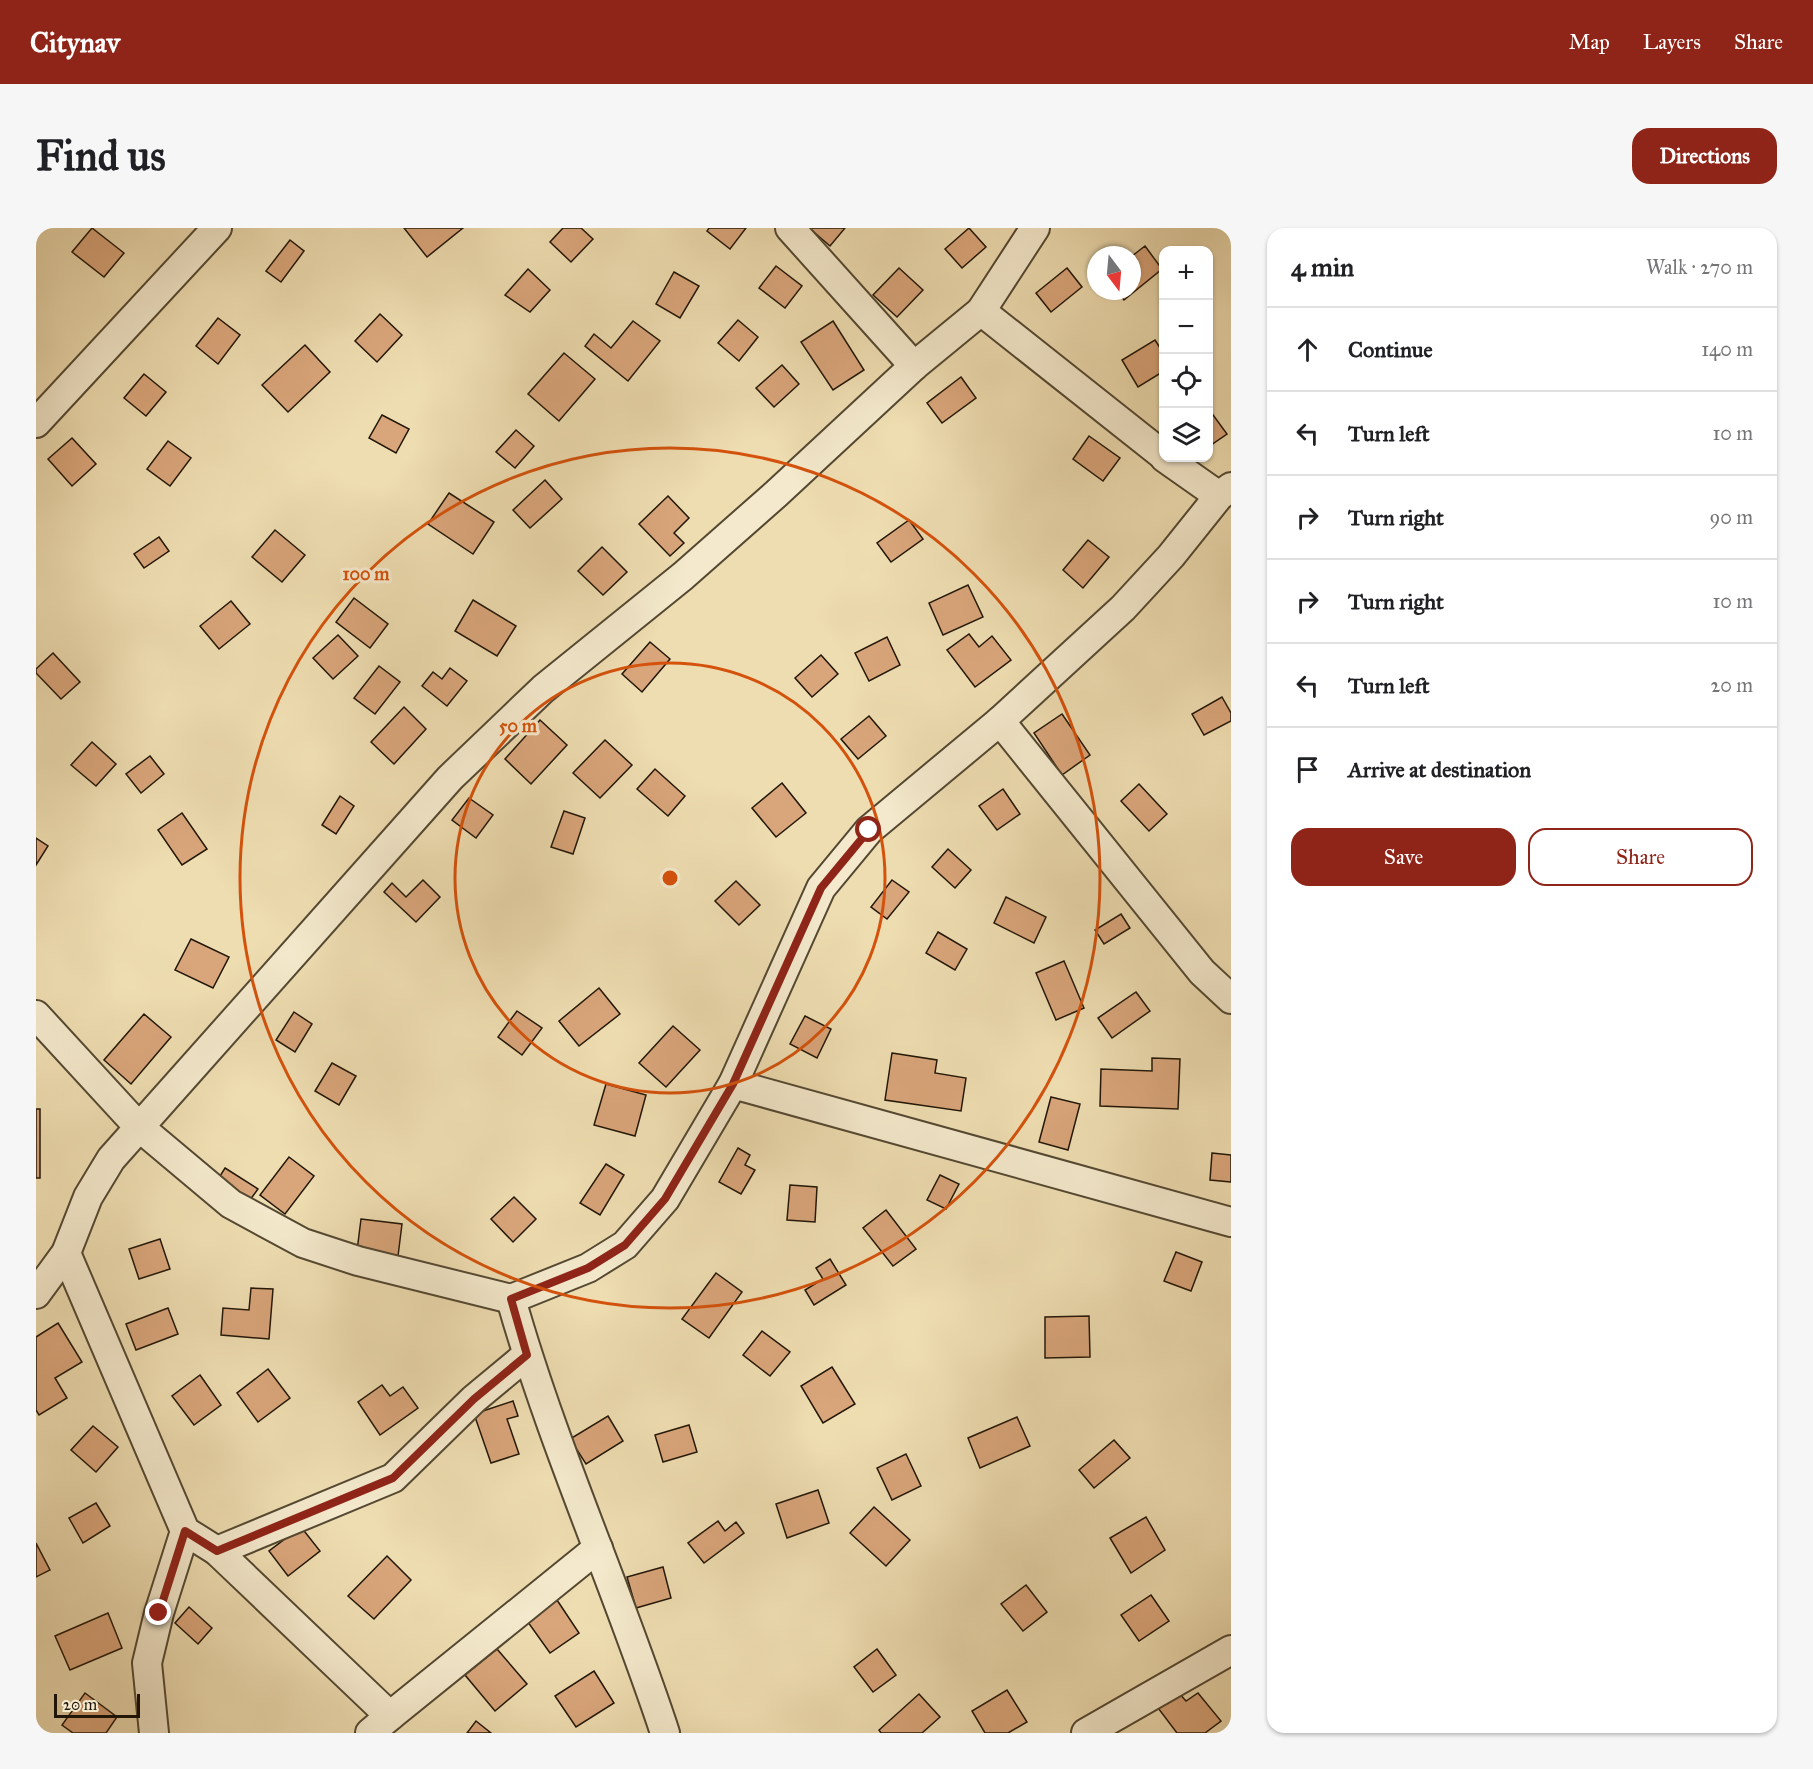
<!DOCTYPE html>
<html lang="en">
<head>
<meta charset="utf-8">
<style>
  :root { --surface:#fff; --page:#f6f6f6; --text:#202124; --muted:#757577; --line:#e0e0e0; --accent:#8f2418 }
  body { margin:0; font-family:"IM FELL Great Primer",serif; background:var(--page); color:var(--text) }
  .controls { position:absolute; right:18px; top:18px; display:grid; overflow:hidden; border-radius:12px; box-shadow:0 2px 4px #0004 }
  .controls button { width:54px; height:54px; display:grid; place-items:center; padding:0; border:0; border-bottom:2px solid var(--line); background:var(--surface); color:var(--text); font:30px sans-serif }
  .compass { position:absolute; left:1051px; top:18px; width:54px; height:54px; border-radius:50%; background:var(--surface); box-shadow:0 2px 4px #0004; rotate:164deg }
  .scale { position:absolute; left:18px; bottom:15px; width:86px; box-sizing:border-box; padding-left:6px; border:3px solid #211608; border-top:0; font-size:16px; line-height:21px; white-space:nowrap; color:#211608; -webkit-text-stroke:4px #f4e9cc; paint-order:stroke }
  .stop { position:absolute; width:18px; height:18px; margin:-14px; border:4px solid #8f2418; border-radius:50%; background:#fff }
  .stop.end { background:#8f2418; border-color:#fff; box-shadow:0 2px 6px #0008 }
  .list { margin:0; padding:0; list-style:none }
  h2 { display:flex; justify-content:space-between; align-items:center; height:78px; margin:0; padding:0 24px; font-size:26px }
  h2 small { font-size:20px; font-weight:400; color:var(--muted) }
  .list li { display:grid; grid-template-columns:39px 1fr auto; gap:18px; align-items:center; box-sizing:border-box; height:84px; padding:0 24px; border-top:2px solid var(--line) }
  .list b { display:block; font-size:22px; white-space:nowrap }
  .list em { font-size:20px; font-style:normal; color:var(--muted) }
  .actions { display:flex; gap:12px; padding:18px 24px }
  .actions a { flex:1; padding:14px 0; border:2px solid var(--accent); border-radius:18px; text-align:center; font-size:21px; color:var(--accent) }
  .actions .main { background:var(--accent); color:#fff }
  .icon { flex:none; width:33px; height:33px; fill:none; stroke:currentColor; stroke-width:2; stroke-linecap:round; stroke-linejoin:round }
  .map { position:relative; flex:none; width:1195px; height:1505px; overflow:hidden; border-radius:18px }
  header { display:flex; align-items:center; gap:36px; box-sizing:border-box; height:84px; padding:0 30px; background:var(--accent); color:#fff }
  header strong { font-size:28px }
  nav { display:flex; gap:33px; margin-inline-start:auto; font-size:21px }
  .intro { display:flex; align-items:center; justify-content:space-between; box-sizing:border-box; height:144px; padding:0 36px }
  h1 { margin:0; font-size:42px }
  .button { padding:15px 27px; border-radius:18px; background:var(--accent); color:#fff; font-size:21px; font-weight:700 }
  main { display:flex; gap:36px; padding:0 36px }
  aside { flex:1; background:var(--surface); border-radius:18px; box-shadow:0 2px 4px #0004 }
  .map>svg:first-child { display:block }
  .building { fill:#d9a57a; stroke:#211608; stroke-width:1.5 }
  .lines { fill:none; stroke-linecap:round; stroke-linejoin:round }
  .minor-casing { stroke:#544832; stroke-width:32 }
  .minor { stroke:#f4e9cc; stroke-width:28 }
  .route { stroke:#8f2418; stroke-width:8 }
  .ring { fill:none; stroke:#d4520c; stroke-width:3 }
  .centre { fill:#d4520c; stroke:#f4e9cc; stroke-width:3 }
  .ring-label { font-size:18px; text-anchor:middle; font-weight:bold; fill:#d4520c; stroke:#f4e9cc; stroke-width:6; stroke-linejoin:round; paint-order:stroke }
</style>
</head>
<body>
<header>
<strong>Citynav</strong>
<nav><a>Map</a><a>Layers</a><a>Share</a></nav>
</header>
<div class="intro"><h1>Find us</h1><a class="button">Directions</a></div>
<main>
<div class="map">
<svg width="1195" height="1505" viewBox="0 0 1195 1505">
  <rect width="100%" height="100%" fill="#eeddb1"/>
  <filter id="stains"><feTurbulence type="fractalNoise" baseFrequency=".00333" numOctaves="4"/><feColorMatrix values="0 0 0 0 .2 0 0 0 0 .09 0 0 0 0 .02 0 0 0 .5 -.17"/></filter>
  <radialGradient id="worn" r=".72"><stop offset=".6" stop-color="#630" stop-opacity="0"/><stop offset="1" stop-color="#630" stop-opacity=".3"/></radialGradient>
  <g class="building">
    <path d="M56,0L88,25L68,49L36,24Z"/>
    <path d="M368,0H427L391,29Z"/>
    <path d="M527,0H545L557,11L535,34L514,14Z"/>
    <path d="M673,0H710L694,21L671,3Z"/>
    <path d="M773,0H809L794,18Z"/>
    <path d="M933,0L950,19L926,40L909,21Z"/>
    <path d="M254,12L268,23L245,54L230,43Z"/>
    <path d="M1109,18L1126,41L1088,72L1081,63H1096V28Z"/>
    <path d="M740,38L766,58L749,80L723,60Z"/>
    <path d="M863,40L887,62L861,89L837,67Z"/>
    <path d="M1031,40L1046,59L1015,84L1000,65Z"/>
    <path d="M492,41L514,62L494,84L469,67Z"/>
    <path d="M638,44L663,58L644,90L620,76Z"/>
    <path d="M344,86L366,107L341,134L319,113Z"/>
    <path d="M182,90L204,107L182,136L160,118Z"/>
    <path d="M702,92L722,109L703,133L682,115Z"/>
    <path d="M597,93L624,113L592,153L549,118L558,106L575,120Z"/>
    <path d="M797,93L828,142L797,162L765,114Z"/>
    <path d="M1119,112L1128,126V143L1102,159L1086,132Z"/>
    <path d="M269,117L294,144L252,184L226,157Z"/>
    <path d="M528,125L559,151L523,193L492,166Z"/>
    <path d="M746,137L763,156L738,179L720,160Z"/>
    <path d="M108,146L130,164L110,188L88,170Z"/>
    <path d="M925,149L940,170L906,195L891,175Z"/>
    <path d="M1172,180L1191,206L1172,219Z"/>
    <path d="M346,187L373,201L360,225L333,210Z"/>
    <path d="M480,202L498,218L479,240L460,224Z"/>
    <path d="M1053,208L1084,230L1067,253L1037,231Z"/>
    <path d="M36,210L60,236L36,258L12,231Z"/>
    <path d="M132,213L155,230L134,258L111,241Z"/>
    <path d="M509,252L526,271L494,300L477,282Z"/>
    <path d="M413,265L458,294L437,326L392,296Z"/>
    <path d="M632,268L653,290L638,305L648,315L634,328L603,296Z"/>
    <path d="M873,292L887,311L855,334L841,315Z"/>
    <path d="M239,302L269,327L246,354L216,329Z"/>
    <path d="M123,309L133,323L108,340L98,326Z"/>
    <path d="M1052,312L1073,329L1047,360L1027,342Z"/>
    <path d="M566,319L591,344L567,367L542,343Z"/>
    <path d="M932,357L947,389L907,407L893,375Z"/>
    <path d="M318,370L352,396L334,420L300,394Z"/>
    <path d="M437,372L480,398L461,428L419,403Z"/>
    <path d="M195,373L214,396L183,421L164,398Z"/>
    <path d="M933,406L943,419L956,408L975,432L939,459L911,422Z"/>
    <path d="M302,407L322,428L297,451L277,430Z"/>
    <path d="M851,409L864,437L833,453L819,425Z"/>
    <path d="M614,414L634,431L606,464L586,446Z"/>
    <path d="M17,425L44,454L25,471L0,445V441Z"/>
    <path d="M785,427L802,446L776,469L759,450Z"/>
    <path d="M343,438L364,454L339,486L318,470Z"/>
    <path d="M414,440L431,453L411,478L386,458L397,444L406,451Z"/>
    <path d="M1186,469L1195,485V493L1168,507L1156,486Z"/>
    <path d="M368,479L390,501L358,536L335,514Z"/>
    <path d="M1026,486L1054,527L1026,547L998,505Z"/>
    <path d="M833,488L850,508L822,531L805,511Z"/>
    <path d="M504,492L531,517L495,556L469,531Z"/>
    <path d="M569,512L596,537L564,570L537,545Z"/>
    <path d="M56,514L80,536L60,558L35,537Z"/>
    <path d="M114,528L128,546L105,565L90,546Z"/>
    <path d="M619,541L649,568L632,588L601,561Z"/>
    <path d="M746,555L770,585L740,609L716,580Z"/>
    <path d="M1103,556L1131,586L1113,603L1085,573Z"/>
    <path d="M967,561L984,586L961,602L943,578Z"/>
    <path d="M304,568L318,578L300,606L286,597Z"/>
    <path d="M433,570L457,587L440,610L416,592Z"/>
    <path d="M528,583L549,590L537,626L515,619Z"/>
    <path d="M146,585L171,621L146,637L122,602Z"/>
    <path d="M0,610L12,618L0,637Z"/>
    <path d="M912,621L935,642L919,660L896,639Z"/>
    <path d="M387,652L404,669L380,694L348,664L356,655L370,669Z"/>
    <path d="M856,652L873,664L851,691L835,679Z"/>
    <path d="M700,653L724,677L703,697L679,673Z"/>
    <path d="M970,669L1010,689L998,715L958,695Z"/>
    <path d="M1085,686L1094,700L1068,716L1059,702Z"/>
    <path d="M902,704L931,721L919,742L890,725Z"/>
    <path d="M155,711L193,729L177,760L139,742Z"/>
    <path d="M1028,733L1048,780L1020,792L1000,745Z"/>
    <path d="M563,760L584,786L543,818L523,793Z"/>
    <path d="M1100,764L1114,783L1076,810L1062,790Z"/>
    <path d="M481,783L506,800L486,827L462,809Z"/>
    <path d="M258,784L276,796L259,824L240,812Z"/>
    <path d="M108,786L135,809L95,856L68,832Z"/>
    <path d="M769,788L795,801L781,830L754,816Z"/>
    <path d="M637,798L664,822L630,859L603,835Z"/>
    <path d="M856,825L901,832L899,845L930,850L925,883L849,872Z"/>
    <path d="M1116,830L1144,831L1142,881L1064,878L1065,841L1116,843Z"/>
    <path d="M296,835L320,848L303,877L279,863Z"/>
    <path d="M570,856L610,867L599,908L558,897Z"/>
    <path d="M1015,869L1044,876L1032,922L1003,914Z"/>
    <rect x="0" y="881" width="4" height="69"/>
    <path d="M702,920L714,927L709,937L719,942L705,966L683,954Z"/>
    <path d="M1176,925L1195,927V954L1174,952Z"/>
    <path d="M253,929L278,948L249,986L224,967Z"/>
    <path d="M570,936L588,947L564,987L544,975Z"/>
    <path d="M189,940L222,961L211,976L179,956Z"/>
    <path d="M904,947L923,956L910,981L891,972Z"/>
    <path d="M754,957L781,959L779,994L751,992Z"/>
    <path d="M478,969L500,991L477,1014L455,991Z"/>
    <path d="M850,982L880,1021L857,1038L827,1000Z"/>
    <path d="M325,991L366,996L362,1028L321,1023Z"/>
    <path d="M124,1011L134,1041L103,1051L93,1021Z"/>
    <path d="M1140,1024L1166,1034L1155,1063L1128,1053Z"/>
    <path d="M794,1031L810,1057L778,1077L769,1062L787,1051L780,1040Z"/>
    <path d="M680,1045L706,1064L673,1110L646,1091Z"/>
    <path d="M215,1060L237,1061L233,1111L185,1107L187,1080L213,1082Z"/>
    <path d="M132,1080L142,1106L100,1122L90,1096Z"/>
    <path d="M1053,1088L1054,1129L1009,1130V1089Z"/>
    <path d="M22,1095L46,1134L19,1150L31,1170L3,1187L0,1182V1109Z"/>
    <path d="M726,1103L754,1124L734,1148L707,1127Z"/>
    <path d="M796,1139L819,1176L787,1195L765,1158Z"/>
    <path d="M232,1141L254,1170L222,1194L201,1165Z"/>
    <path d="M164,1147L185,1177L158,1197L136,1168Z"/>
    <path d="M346,1157L354,1168L367,1159L382,1180L344,1207L322,1174Z"/>
    <path d="M477,1173L482,1188L471,1191L483,1226L455,1235L438,1186Z"/>
    <path d="M572,1188L587,1213L550,1236L534,1211Z"/>
    <path d="M981,1189L994,1218L944,1240L932,1210Z"/>
    <path d="M653,1197L661,1224L627,1234L619,1207Z"/>
    <path d="M57,1198L82,1219L60,1244L35,1222Z"/>
    <path d="M1078,1212L1094,1230L1058,1260L1043,1242Z"/>
    <path d="M870,1226L885,1258L856,1272L841,1240Z"/>
    <path d="M782,1262L793,1295L751,1310L740,1276Z"/>
    <path d="M60,1275L74,1298L47,1315L33,1290Z"/>
    <path d="M838,1279L874,1312L850,1338L814,1305Z"/>
    <path d="M1110,1289L1129,1322L1095,1345L1074,1310Z"/>
    <path d="M682,1293L689,1303L700,1294L708,1305L668,1335L652,1315Z"/>
    <path d="M265,1299L284,1323L252,1348L233,1323Z"/>
    <path d="M0,1315L14,1342L0,1349Z"/>
    <path d="M351,1328L375,1352L338,1391L312,1368Z"/>
    <path d="M627,1339L635,1370L600,1380L591,1349Z"/>
    <path d="M990,1357L1011,1384L987,1403L965,1376Z"/>
    <path d="M1115,1367L1133,1393L1103,1413L1085,1387Z"/>
    <path d="M519,1369L543,1405L514,1425L489,1390Z"/>
    <path d="M153,1379L176,1400L162,1416L139,1395Z"/>
    <path d="M72,1385L86,1420L34,1442L19,1408Z"/>
    <path d="M461,1421L491,1456L459,1483L429,1447Z"/>
    <path d="M841,1421L860,1447L837,1464L818,1439Z"/>
    <path d="M558,1443L578,1475L540,1499L519,1468Z"/>
    <path d="M971,1462L991,1494L972,1505H949L936,1483Z"/>
    <path d="M1142,1464L1150,1473L1162,1465L1185,1493L1169,1505H1141L1122,1480Z"/>
    <path d="M49,1465L81,1489L70,1505H37L26,1497Z"/>
    <path d="M883,1466L904,1489L886,1505H845L843,1502Z"/>
    <path d="M440,1493L455,1505H431Z"/>
  </g>
  <g class="lines">
    <defs>
      <g id="minor">
        <path d="M754,0L878,138"/>
        <path d="M945,83L1128,228"/>
        <path d="M0,195L181,0"/>
        <path d="M1129,230L1183,268"/>
        <path d="M964,493L1166,744L1195,771"/>
        <path d="M0,787L102,898L195,976L267,1015L322,1033L475,1071L552,1040L589,1017L629,971L697,856L785,660L833,602L964,493L1087,380L1135,328L1183,268L1195,259"/>
        <path d="M697,856L1195,994"/>
        <path d="M30,1025L149,1303L181,1323L354,1488L562,1320"/>
        <path d="M0,1066L30,1025L52,969L75,931L414,550L507,461L647,348L740,266L878,138L945,83L999,0"/>
        <path d="M475,1071C517,1219 581,1359 629,1505"/>
        <path d="M181,1323L357,1250L438,1171L491,1127"/>
        <path d="M118,1505L111,1435L123,1385L149,1303"/>
        <path d="M334,1505L354,1488"/>
        <path d="M1050,1505L1195,1422"/>
      </g>
    </defs>
    <use href="#minor" class="minor-casing"/>
    <use href="#minor" class="minor"/>
  </g>
  <g class="lines">
    <path class="route" d="M123,1385L149,1303L181,1323L357,1250L438,1171L491,1127L475,1071L552,1040L589,1017L629,971L697,856L785,660L833,602"/>
  </g>
  <g class="ring">
    <circle cx="634" cy="650" r="215"/>
    <circle cx="634" cy="650" r="430"/>
  </g>
  <circle cx="634" cy="650" r="9" class="centre"/>
  <g class="ring-label">
    <text x="330" y="352">100 m</text>
    <text x="482" y="504">50 m</text>
  </g>
  <rect width="100%" height="100%" filter="url(#stains)"/>
  <rect width="100%" height="100%" fill="url(#worn)"/>
</svg>
<div class="controls">
<button>+</button>
<button>−</button>
<button><svg class="icon" aria-label="locate" viewBox="0 0 24 24"><circle cx="12" cy="12" r="6"/><path d="M12 2v4M12 18v4M2 12h4M18 12h4"/></svg></button>
<button><svg class="icon" aria-label="layers" viewBox="0 0 24 24"><path d="M12 4l9 5-9 5-9-5zM3 14l9 5 9-5"/></svg></button>
</div>
<svg class="compass" viewBox="-18 -18 36 36"><path d="M0-13l5 13h-10z" fill="#e53935"/><path d="M0 13l5-13h-10z" fill="#757577"/></svg>
<div class="scale">20 m</div>
<div class="stop" style="left:833px;top:602px"></div>
<div class="stop end" style="left:123px;top:1385px"></div>
</div>
<aside>
<h2>4 min<small>Walk · 270 m</small></h2>
<ul class="list">
<li><svg class="icon" aria-label="ahead" viewBox="0 0 24 24"><path d="M12 20V5M6 11l6-6 6 6"/></svg><div><b>Continue</b></div><em>140 m</em></li>
<li><svg class="icon" aria-label="left" viewBox="0 0 24 24"><path d="M17 20v-9H6M10 6l-5 5 5 5"/></svg><div><b>Turn left</b></div><em>10 m</em></li>
<li><svg class="icon" aria-label="right" viewBox="0 0 24 24"><path d="M7 20v-9h11M14 6l5 5-5 5"/></svg><div><b>Turn right</b></div><em>90 m</em></li>
<li><svg class="icon" aria-label="right" viewBox="0 0 24 24"><path d="M7 20v-9h11M14 6l5 5-5 5"/></svg><div><b>Turn right</b></div><em>10 m</em></li>
<li><svg class="icon" aria-label="left" viewBox="0 0 24 24"><path d="M17 20v-9H6M10 6l-5 5 5 5"/></svg><div><b>Turn left</b></div><em>20 m</em></li>
<li><svg class="icon" aria-label="arrive" viewBox="0 0 24 24"><path d="M6 21V4h12l-3 4 3 4H6"/></svg><div><b>Arrive at destination</b></div></li>
</ul>
<div class="actions"><a class="main">Save</a><a>Share</a></div>
</aside>
</main>
</body>
</html>
